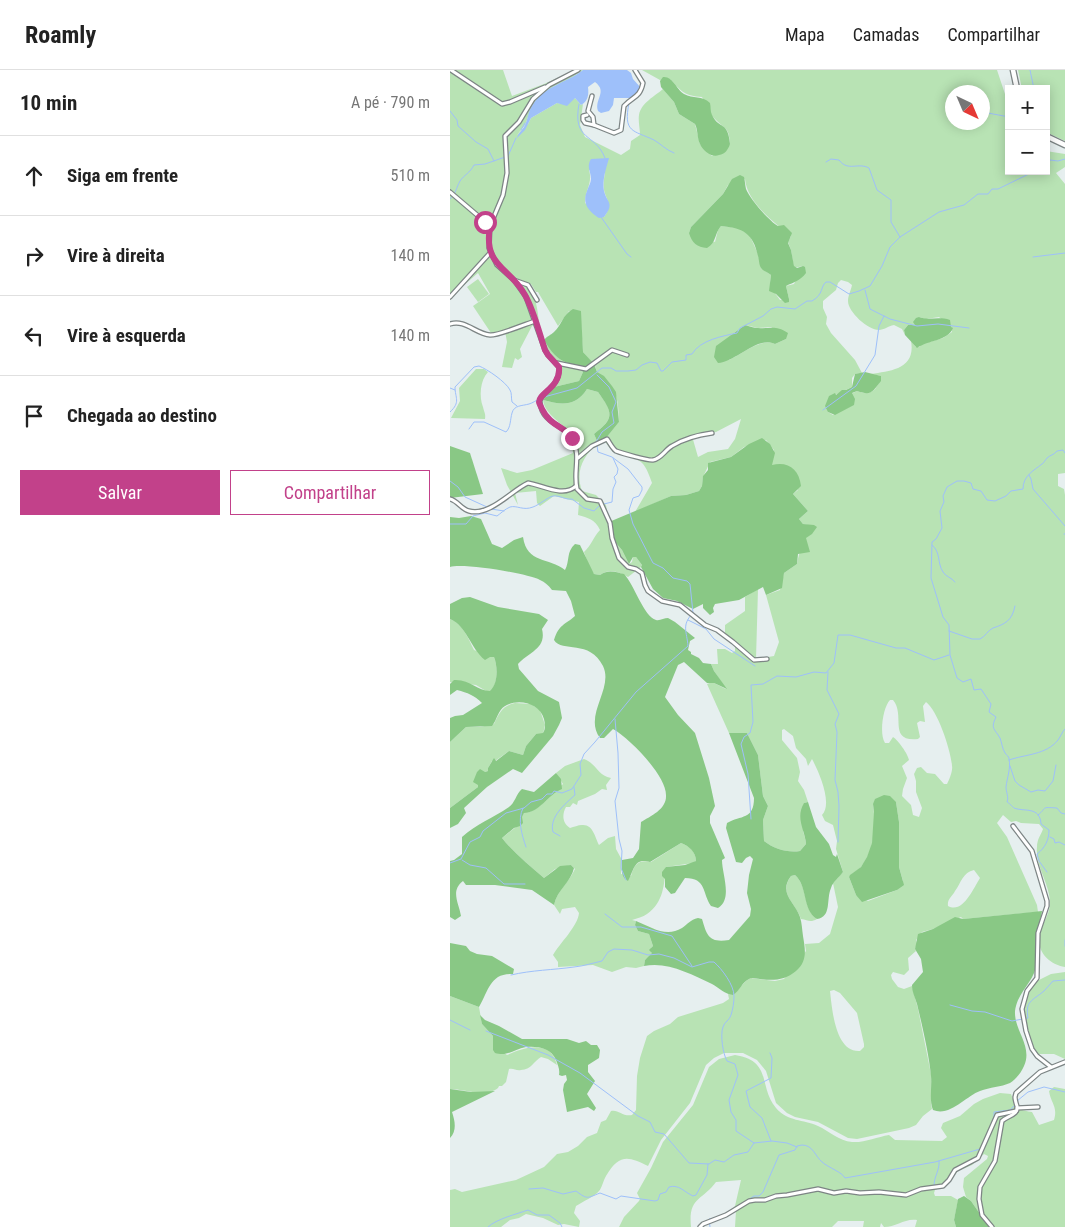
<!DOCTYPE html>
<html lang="pt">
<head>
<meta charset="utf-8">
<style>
  :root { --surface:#fff; --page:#f6f6f6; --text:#222; --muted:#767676; --line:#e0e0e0; --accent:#c2418a }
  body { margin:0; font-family:"Roboto Condensed",sans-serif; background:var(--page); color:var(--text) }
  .controls { position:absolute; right:15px; top:15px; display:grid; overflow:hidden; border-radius:0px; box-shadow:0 2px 12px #0003 }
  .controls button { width:45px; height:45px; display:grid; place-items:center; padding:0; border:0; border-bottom:1px solid var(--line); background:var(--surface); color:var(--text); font:25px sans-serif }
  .compass { position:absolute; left:495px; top:15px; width:45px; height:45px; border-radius:50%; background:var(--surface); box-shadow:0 2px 12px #0003; rotate:136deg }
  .stop { position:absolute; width:15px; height:15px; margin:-11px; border:4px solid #c2418a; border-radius:50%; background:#fff }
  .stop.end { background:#c2418a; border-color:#fff; box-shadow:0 1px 5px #0008 }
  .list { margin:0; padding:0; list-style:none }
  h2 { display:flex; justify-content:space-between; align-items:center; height:65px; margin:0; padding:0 20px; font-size:21px }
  h2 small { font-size:16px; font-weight:400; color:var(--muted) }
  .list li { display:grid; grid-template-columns:32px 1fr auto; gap:15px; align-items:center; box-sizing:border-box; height:80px; padding:0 20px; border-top:1px solid var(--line) }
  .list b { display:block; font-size:19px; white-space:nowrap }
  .list em { font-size:16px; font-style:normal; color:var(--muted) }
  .actions { display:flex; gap:10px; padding:15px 20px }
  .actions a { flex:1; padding:11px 0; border:1px solid var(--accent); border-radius:0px; text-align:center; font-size:18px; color:var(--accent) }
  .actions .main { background:var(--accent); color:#fff }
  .icon { flex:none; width:28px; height:28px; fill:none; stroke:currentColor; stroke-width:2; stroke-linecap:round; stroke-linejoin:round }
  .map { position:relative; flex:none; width:615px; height:1157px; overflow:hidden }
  header { display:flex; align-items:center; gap:30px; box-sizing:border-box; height:70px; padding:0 25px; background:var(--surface); border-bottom:1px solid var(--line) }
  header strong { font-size:24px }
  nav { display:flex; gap:28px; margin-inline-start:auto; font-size:18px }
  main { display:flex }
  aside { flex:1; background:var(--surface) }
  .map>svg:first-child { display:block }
  .green { fill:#b8e3b4; fill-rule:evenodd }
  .forest { fill:#89c885 }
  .water { fill:#9ec0fa }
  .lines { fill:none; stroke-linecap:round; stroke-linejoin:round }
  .stream { stroke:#9ec0fa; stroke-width:1 }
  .minor-casing { stroke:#7d8585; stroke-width:5.5 }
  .major-casing { stroke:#7d8585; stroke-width:7 }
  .minor { stroke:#fff; stroke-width:3 }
  .major { stroke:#fff; stroke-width:4.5 }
  .route { stroke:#c2418a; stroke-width:6 }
</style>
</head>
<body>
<header>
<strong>Roamly</strong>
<nav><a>Mapa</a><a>Camadas</a><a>Compartilhar</a></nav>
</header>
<main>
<aside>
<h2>10 min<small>A pé · 790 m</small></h2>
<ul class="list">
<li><svg class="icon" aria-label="ahead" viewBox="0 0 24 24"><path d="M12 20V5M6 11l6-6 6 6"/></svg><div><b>Siga em frente</b></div><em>510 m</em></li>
<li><svg class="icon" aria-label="right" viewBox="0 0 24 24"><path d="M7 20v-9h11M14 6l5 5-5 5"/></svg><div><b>Vire à direita</b></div><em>140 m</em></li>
<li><svg class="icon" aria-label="left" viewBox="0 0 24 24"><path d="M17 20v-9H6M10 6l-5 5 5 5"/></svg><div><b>Vire à esquerda</b></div><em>140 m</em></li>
<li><svg class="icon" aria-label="arrive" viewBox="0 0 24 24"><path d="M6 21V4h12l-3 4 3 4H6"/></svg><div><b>Chegada ao destino</b></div></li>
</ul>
<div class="actions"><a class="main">Salvar</a><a>Compartilhar</a></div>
</aside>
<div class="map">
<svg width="615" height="1157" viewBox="0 0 615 1157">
  <rect width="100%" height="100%" fill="#e6efef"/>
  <g class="green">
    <path d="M0,0H53L62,26L94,14L125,0H133L123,7L103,17L82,36L75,55L67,65L78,54L81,48L107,33L113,34L125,28L131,35L133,34L130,55L135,67L171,85L180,79L181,71L190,65C190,59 188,51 189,45C191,33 205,26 213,19L224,32L229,44L245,54L250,74L262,86L280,74C279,56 275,60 264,48C259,43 256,34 252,27C235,26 232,22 220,9L210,10L192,0H547L559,36V101H596V81L615,84V97L606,103L615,114V403L608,404V416L614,419L615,425V897C598,894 585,880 590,862C593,852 600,844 600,833C600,814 585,796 587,777C587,769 591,765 593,759L589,754L571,753L566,751L561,752L553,745L547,753L557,767L587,835L588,842L513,849L511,847L483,859L472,862L466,870L467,874L465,879L466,881L458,888L459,900L454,905L443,902L441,905L442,909L448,917L454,919L462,916L468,939L481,1004V1034L482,1039L473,1046L466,1055L459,1058L407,1069L398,1068L368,1052L345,1047L337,1043L326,1033L316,1001L307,990L293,983H274L264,988L256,995L240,1033L211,1070L198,1096C178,1086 169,1084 156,1106C153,1111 152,1118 149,1121C145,1126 132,1132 126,1136L124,1143L130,1151L129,1157L114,1154L108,1155L93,1148L76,1144L69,1148L60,1150L51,1157H0V1120L5,1119L12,1122L66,1110L94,1097L107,1084L118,1082L128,1076L137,1067L147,1063L151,1052L156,1050L161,1041C168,1039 173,1047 182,1045L186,1040L187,1006L190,988L197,966L204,961L220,954L228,947L273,933L279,929L278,924L283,925C290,920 293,911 301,908L325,911L334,909L356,881L355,874L369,873L380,864L388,837L383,813L393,802L386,779L387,771L383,755L375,751L372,745C383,734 369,702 362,689L358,696L356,689L346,678L343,666L334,659L332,660V670L347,688L350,702L348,711L354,720L358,732L354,733L353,761L355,768L356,774L350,781C338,783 324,779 314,771L313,750L318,736L313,726L308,685L297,663H279L257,614L262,612L276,619L264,601L261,594H268L267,579H275L282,583L285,581V574L275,564V555L295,541V527L308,519L306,589L324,586L329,572L316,525L330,520L334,503L347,494C349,480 356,469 358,455L353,454L349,449L358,441L343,424L348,420L321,396L324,380L316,370L294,377L281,387L260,392L253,407L252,416L249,421L236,425L221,426L185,442L202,413C192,383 188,392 163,382L156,373L155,369L169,352C168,325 167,319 147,302L145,296L133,282L130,241H119L108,256L88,222H86L81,214L66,208C70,215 79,216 84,227C90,242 87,261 97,275C101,280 108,288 113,291C122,296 126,293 133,302L129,311L104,317L103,315L107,306L108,300L96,286L84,255L82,256L70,279L72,287L68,290L65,288L62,298L52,297L57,272L55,261L46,265L41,263L23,236L40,224L28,203L13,216L0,230ZM502,22H532V52H502ZM139,100L155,103C154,108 153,114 154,120C156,130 163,134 154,147L135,133C135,120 143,113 139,100ZM295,109C297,132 324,153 341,166L338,172L341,180L344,198L353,196L344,214L336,216L339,229L330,230C322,218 319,221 321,205L311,198L308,184L300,166L290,158L271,156L268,160L265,172L239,163L241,157L273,124L278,115ZM391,210L398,212L402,215C401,220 398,226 398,231C398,242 418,260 429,260C434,260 438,256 444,255L452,259L455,265L454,260L458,255H466L469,247L476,249L489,247L501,257L502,262L493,268L472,274L469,277H466L461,271C466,299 441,301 421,304L431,306C427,321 421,326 407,321L401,324L403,335L383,345L378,342L385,325L402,317V308L405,304L412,303L405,290L381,263L376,254L377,247L373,238V231L386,220L388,213ZM295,255L308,258L321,257L336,269L325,274C312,267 292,284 279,290L281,265ZM291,349L285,369L278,379L258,382L248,387L242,366L266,362ZM440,630H443C456,645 437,672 468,669L470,667L467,653L470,651L475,652L473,636L476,632C488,641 501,681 502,696C503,701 499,710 497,714H494L485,704L477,703L471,697L467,698L464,704L466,711V722L472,738L469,747L463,745L461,735L452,726L453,719L457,708L452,696L459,690C458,684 448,670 443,667L439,673H435C429,664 433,637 440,630ZM446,732L449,752V797L453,811L447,820L418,831L406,825L399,807C402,803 407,801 411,797C425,780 426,755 423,734ZM524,800L530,808C523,819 513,844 498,836C497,829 502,827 505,821C511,813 513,802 524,800ZM384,920L390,923L407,943L414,974V977L410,981C385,983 382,938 380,921Z"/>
    <path d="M568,0H615V71L596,62V19H572Z"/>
    <path d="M28,209L39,224L28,232L17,217Z"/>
    <path d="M26,299H34L38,302C30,310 29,327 33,337C34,342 36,344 35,349L1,348L10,331L9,318Z"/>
    <path d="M137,319L148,322C163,342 165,348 144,364L148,373C133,386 125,401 132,421L146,425L156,435L159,452L165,472L172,480L179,494L182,492L183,487H186L192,495L191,497L178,507C169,502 160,498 150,505L144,504L140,499L134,482C142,475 143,467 150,460C145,449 138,448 128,445L129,432L104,426L90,436L87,433L86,421L65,423L68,435L57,415L51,398L67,403L82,400L123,383C122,378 123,369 120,364C112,352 95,345 93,330C111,335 126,337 137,319Z"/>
    <path d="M0,549C13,554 18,568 24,580L44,587C48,597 48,613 41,621H36L26,615L0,612Z"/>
    <path d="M65,633L81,634L90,640L95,655L93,664H86L76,676L73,685L59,681L45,691H42L38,698V701L35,702L28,717L0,738V672L16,657H30L44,654C50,642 52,636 65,633Z"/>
    <path d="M134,689C146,693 148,706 161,708L156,715L157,720L152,719L145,724L128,731L127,735L123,733L120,737H116C112,744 112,753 120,758C124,757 128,755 132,755C143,754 145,767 149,775L158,768L165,766L166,779L172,790L171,804L181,806C184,795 188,789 201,792L231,773C239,776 246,781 246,791L243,793L216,797C214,814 214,832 197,844C193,847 187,848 182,850L186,851L185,855L188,861L199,864L203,876L201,878L202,885L195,890L194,896L186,898L176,897L162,902L143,895L108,897V892L103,885C110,873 128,856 129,843L125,837L112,839L110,844L104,835C107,821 119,812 125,799L121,795L105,799L94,808C80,796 64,783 52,768L66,757L74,743C89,742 101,724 113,714L106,703L115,696Z"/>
    <path d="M345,805C358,816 353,840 367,849C360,853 358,850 351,849C346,833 328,824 341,806Z"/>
    <path d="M615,902V989L604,984H587L584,982L578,965L573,940L577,925L585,912L601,904Z"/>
    <path d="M0,926L29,937L32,954L43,966V975L57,985C75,977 101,969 107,995L98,989L91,987C84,991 81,1000 71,1000C66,1001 64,998 59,999L56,1012L52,1016H49L48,1018C36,1028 14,1019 0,1019Z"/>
    <path d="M285,985C323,991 308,1017 326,1038C338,1052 353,1049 368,1056C379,1061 389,1071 402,1072C414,1073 427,1067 439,1065L445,1070L492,1071L497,1067L491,1058L493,1053L510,1046L524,1034L533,1029L550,1023L561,1024C567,1040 565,1039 582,1042L589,1055L604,1050C608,1036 601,1034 599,1021L604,1017L615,1019V1157H539L521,1131L516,1127L513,1117L514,1108L537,1089L538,1086L534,1084L522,1095L508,1101L496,1115L485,1120L484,1123L485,1126H501L508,1130L504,1150L506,1157H465L467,1150C455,1148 446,1157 434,1157L431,1153L430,1157H413L414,1151H388L382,1157H285L286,1141L279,1142L285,1136L291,1110L266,1112C252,1131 238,1127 241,1157H169L174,1147L189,1131L190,1129L187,1123L201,1098L213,1072L243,1035L259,997L269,989Z"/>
  </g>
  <g class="forest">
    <path d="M213,7C223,6 226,19 234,24C243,29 252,25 260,33C261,37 260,41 262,45C269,60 278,50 280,74C278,80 275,84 269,85C262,88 253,81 250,74C247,68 248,60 245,54L229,44L224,32L211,17L210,11Z"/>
    <path d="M290,105L294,107C295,111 295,115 296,119C300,129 319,151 328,156L334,155L342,163L338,173L341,180L344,196L347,198L353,196L355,197L356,203C350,211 344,212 336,216L339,229V232L335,233L326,224L319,221L321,205C318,202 313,201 311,198C309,195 309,189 308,186C303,163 293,158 271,156C264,164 267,172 257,178C247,177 242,173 239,163L241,157L273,124L282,109Z"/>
    <path d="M123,239L131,241L133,282L144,294L147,302L154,306L162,316L166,322L169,352L156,368L148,373L144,364C165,348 163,343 148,322L137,319C126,337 111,335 93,330L104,317L129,311L133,302C127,294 121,295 113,291C105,287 98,277 94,270C97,266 101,265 104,262C112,255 112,245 123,239Z"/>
    <path d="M469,247C479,251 488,246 500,250L501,257L503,258C498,271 478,270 467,278L455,265L454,260L458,255H465L463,252L466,248Z"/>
    <path d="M295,255C299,256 304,258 308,258C322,259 325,255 338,263L336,269L325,274C308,265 286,292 268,293L264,287L266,276Z"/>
    <path d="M415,302L431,306V311C422,322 422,326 407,321L402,323L405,329L404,335L385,345L378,342L375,336L379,326L385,323L386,325L392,320H396L402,317L405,304Z"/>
    <path d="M312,368L320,374L325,383L322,395C338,391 349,399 351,416L343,424L358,441L349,449L353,454L364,455L367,457L362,464L356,468L360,482L348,484L347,494L334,503L332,518L316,525L313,517L289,530L265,534L263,538L264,542L260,545L253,538V534L243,539L227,531L213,528L203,519L191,497L192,495L186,487H183L179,494L172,480L165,472L159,452L221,426L236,425L249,421L252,416L253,406L258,400V393L281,387L299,374Z"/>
    <path d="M0,376L20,383L33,424L0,428Z"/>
    <path d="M21,446L31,449L42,474L52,478L64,470L73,467C77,494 99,487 115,500C120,491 116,482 125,474L130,475L144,504L150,505C159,499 165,502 174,504C184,514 194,547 206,550C210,551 214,548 218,548L225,552L245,568L240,571L238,580L241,582V584L249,588L253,593L261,594L264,601L277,619L264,613H257L234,592L228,595L215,627L228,645L245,663L259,708L265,736L260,746V753L275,788L272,790C272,804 283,829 268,838L261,836C252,823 257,808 235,808L225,823L221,824L215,817V809L212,806V802L216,797L235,795L246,791C246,782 239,776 231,773L200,792C184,787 184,800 178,811C170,807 172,798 172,790L183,788L189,779L191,752C201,746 217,739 216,725C216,705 179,668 163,659L154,668H150C133,645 164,619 153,596C140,569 112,583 104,570C109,554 115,555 125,546L121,531L116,521L102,520C98,515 95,512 90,510C76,503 13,493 0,497V447L9,448Z"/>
    <path d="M20,527L48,537L89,544L98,550L92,559C97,579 78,582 68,594L69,599L88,621L109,632L112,648L109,655L103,666L72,703L63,699L37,717L14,738L16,743L8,754L0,758V738L28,717V715L23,712L27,702L30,699L35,702L38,701V698L44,688L46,691L59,681L73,685L76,676L86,664L93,663C96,658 95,654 94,649C90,633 68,628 55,636C48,640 47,650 42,656L16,657L0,672V648L5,646L13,645L32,633C24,625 18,623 7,620L0,625V614L4,610C20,609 27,621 40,621C48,614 48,597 44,587H40L35,590C20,578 17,556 0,549V534L12,528Z"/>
    <path d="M279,663H297L308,685L313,726L318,736L313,750L314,771C324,779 338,783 350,781L356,774C355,760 345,748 354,733L358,732L366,757L379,774L383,785L386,787L387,784L393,802C389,808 383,811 381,818C376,829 382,847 367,849C352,840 358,816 345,805L341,806C328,823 345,832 350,847C352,853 352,860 353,866C355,879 358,891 346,901C335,910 324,911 310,909C307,909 302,907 299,909C292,912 290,921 283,925C275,924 269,918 262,914C241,904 217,891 194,896L195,890L202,883L199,880L203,876L199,864L188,861L185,855L186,851C201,857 216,868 232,858C238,854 240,850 248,848L252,849C257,866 259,873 279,870L300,846L301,839L297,823L299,805L303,789L300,786L296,788L292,793L286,792L276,758L277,753C291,745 304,750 304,728Z"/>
    <path d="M106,703L111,709L112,719C97,725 91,742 74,743L72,747L73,753L70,756L64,758L52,768C64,783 80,796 94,808L110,796L121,795L124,798C121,812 107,820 104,835L82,820L45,815H16L13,811C0,821 9,833 11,846L5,850L0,847V791L4,790L12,784V767C26,754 43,748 59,737C65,733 66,724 72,719L84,722Z"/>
    <path d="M434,725L440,726L446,732L449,752V797L454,815L447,820L412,832L406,825L399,807L400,805L411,797L417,787L422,773L424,742L423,734L425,729Z"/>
    <path d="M592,841C591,851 586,860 586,871C585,880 588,889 586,897C582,914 567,923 565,941C564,961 583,976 574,996C571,1003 566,1009 560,1013C551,1017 540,1017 530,1021C516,1026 500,1047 483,1040C479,1030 482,1017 481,1006C479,984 472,955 467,934C465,927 462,922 462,915L473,902L471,889L465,879L468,864L483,859L505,847L513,849Z"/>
    <path d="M0,873L16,876L20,881L27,884L42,886L64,899L63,904C40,903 39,920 29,937L0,926Z"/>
    <path d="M30,945L35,950L49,956L72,969H117L129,973L136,971L141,975H147L150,980L149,988L138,995V1002L145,1011L137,1024L146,1038L144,1041L138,1037L117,1042L113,1020L114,1014L117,1010L116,1005L112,1006L109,1005C110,999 108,996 106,990C101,978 88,976 76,977C64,979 58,987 45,983L43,980V966L32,954Z"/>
    <path d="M0,1019L21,1022L45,1021L2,1042C5,1051 7,1061 0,1068Z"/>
    <path d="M514,1126L521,1131L539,1157H506L504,1150L508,1129Z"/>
  </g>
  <g class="water">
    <path d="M133,0H177L181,3L183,9L191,18L183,28H164L163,35L159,41L151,43L148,41C144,29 158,22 145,12L138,17C139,25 138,31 131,35L125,28L117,36L107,33L81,48L75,60L67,68C68,63 73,60 75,55C78,49 78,42 82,36C93,16 117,13 133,0Z"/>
    <path d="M159,88C156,99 152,110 154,121C157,133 165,133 154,147L149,148C138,141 132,133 137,121C138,117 141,113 141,109C141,101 136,97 141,89Z"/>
  </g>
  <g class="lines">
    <g class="stream">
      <path d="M580,0L584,19"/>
      <path d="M179,33C173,63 183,60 204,70C211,74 216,80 224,83"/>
      <path d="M129,34C122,72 145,62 155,88"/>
      <path d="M0,41L7,50L8,56L26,72L38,79L44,91"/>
      <path d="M538,43L559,47"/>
      <path d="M71,60L75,53"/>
      <path d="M596,78L600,91L596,95"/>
      <path d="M600,90L608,91L615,89"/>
      <path d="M376,92L381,89L389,90C398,102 408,92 419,98L427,120L441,130V152L450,167"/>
      <path d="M0,129C6,124 6,118 10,111C14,105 20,103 24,95L35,94L58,86L66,68"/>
      <path d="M151,147L177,184L181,187"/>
      <path d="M583,187L615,183"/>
      <path d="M415,220L420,239L440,249L467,256L488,254L519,258"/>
      <path d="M0,318L5,320"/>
      <path d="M94,327L127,318L152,298H161L166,301H178L186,300L192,295L200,292L207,293L211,301H213L222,292L236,290V285L242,284C250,270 273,266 287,263L290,258L313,246L321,239L327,237L345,239L357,231H362C374,224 370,217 376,212H380L399,224L409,221L420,216L432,196L440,177L450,167L489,142L514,135L528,124H538L542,119H548L585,101"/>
      <path d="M373,340L406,316L425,285L429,256L434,246"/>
      <path d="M0,342C11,332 5,328 5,317L24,297L29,296C37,299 56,312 60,320C62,323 61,328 62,332L67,336"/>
      <path d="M19,359L24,352H34L56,362C61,357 60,350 62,343C64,335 72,336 79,334C83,333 86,330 90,329"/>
      <path d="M146,372L152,362L164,353L162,342L166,332L159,317L147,305"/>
      <path d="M579,405L581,409L583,419L615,456"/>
      <path d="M0,411L8,417L15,427L37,437"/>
      <path d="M41,439L54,441"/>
      <path d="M0,454H16L23,446L35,443L47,446C50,444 55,439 60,437C67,435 73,441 83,437C89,435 98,427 103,426C110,425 115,430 122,429L134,438L144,441L150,435L162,432L163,419L166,412L164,407L167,404L168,399L163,388"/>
      <path d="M614,464H615"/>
      <path d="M482,475C491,482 487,493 493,502C496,507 501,507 505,512"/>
      <path d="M238,550L256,559L264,569L305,596"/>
      <path d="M499,561L522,569H530C535,567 538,560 543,558C555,554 562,551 565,536"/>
      <path d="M378,602L377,620L389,644L385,654L387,662L385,710L388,722L389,736L388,772"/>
      <path d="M165,649L168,683L169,718L165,731L169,769L172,781L171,798L176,810"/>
      <path d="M559,690C576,684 596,685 608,670C611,666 612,662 615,659"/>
      <path d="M560,696L565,711L569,715L581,722L588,720L595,721L603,711L606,695"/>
      <path d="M73,738C67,750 72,765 76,777"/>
      <path d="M588,745C598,737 590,737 607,738L611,743L615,744"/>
      <path d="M301,749L298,704L291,674L294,667L300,663L303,652L301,615L313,614L327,606L346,607L364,602L376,603L384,593L388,565H400L446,578H455L484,590L499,585"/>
      <path d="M110,766L103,762C99,747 115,734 125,725L124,717"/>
      <path d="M600,767L604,769L605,773L609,772L615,775"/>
      <path d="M12,790L20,795L36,798L54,814H75"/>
      <path d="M0,793L11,789L20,772L30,767L33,761L56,743L74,738L81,732L92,729L97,724H102L104,721L112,723L122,719L131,705L130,694L134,684L145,672L186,622L238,576C237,562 231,555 243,543L240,514L237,511L223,508L213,498L203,493L183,454L179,440L183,428L189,426L192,420V417L178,399L162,387L148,382L147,376"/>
      <path d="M597,802L589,791L587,784C595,778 599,770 599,760L591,754C590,736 574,742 564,738C563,737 558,732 557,732C559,727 556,722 556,717C557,708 561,698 559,689C559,686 557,686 555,683C552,678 552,673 550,668C545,659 540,659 546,647L539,642L541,634L531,619L524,620L521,609L513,612L507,608L500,585L499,555L493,547L481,508L482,472L486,469L492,458L490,441L494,432L493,426L497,417L507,411H514L521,413L523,419L531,421L537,430L545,431L556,426L561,421L573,419C573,406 583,401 592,394C594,393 595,390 597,388C600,385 604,385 607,381L613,380L615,383"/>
      <path d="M155,844L172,857H191L222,866L242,896"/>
      <path d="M615,870V876"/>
      <path d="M61,905C82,900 103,900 124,897C134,896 143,893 152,891L158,882L164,879L182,880L198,885L209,884L224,888L242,897L259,892H264C272,899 284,915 284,926C284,932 283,939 281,945C280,950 274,952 273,957C270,965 273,984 277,991L285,994L288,1005L279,1030L281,1042L286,1050V1061L304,1073L322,1071L337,1073L347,1077"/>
      <path d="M500,935L522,941L535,942L562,951L578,948C575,931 582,931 594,921C597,918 600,914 603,911L615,910"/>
      <path d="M0,950L20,960"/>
      <path d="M36,961L98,985L130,1003L188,1046L200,1052L205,1062L214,1064L239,1093L259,1094L265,1090L274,1092L284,1085L298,1082L304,1073"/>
      <path d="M320,983L322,988L321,1008L296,1021L300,1037L312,1048L321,1071"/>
      <path d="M567,1031L578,1022L594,1017L615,1022"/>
      <path d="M540,1057L544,1047V1042L560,1040L565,1035"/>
      <path d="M484,1116C484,1106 490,1100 489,1091"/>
      <path d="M79,1119L93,1118L113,1124L126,1121C138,1130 137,1128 150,1123L166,1129L171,1126L205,1131L208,1130L210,1124L216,1122L219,1117C229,1114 234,1122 243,1126L246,1125L257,1105L258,1094"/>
      <path d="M295,1132L304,1126H309L313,1122L329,1085L345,1080L347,1076L352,1075C363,1075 365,1086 372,1092C379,1098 392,1102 395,1108L485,1092L530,1079"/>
      <path d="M38,1157C46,1149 67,1144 78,1140L87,1145H99L110,1153L112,1157"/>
      <path d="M260,1157L259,1149L264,1148"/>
    </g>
    <defs>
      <g id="minor">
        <path d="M1,0L52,34L60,32L95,17"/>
        <path d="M128,0L99,15L83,29L69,52L55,66L57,103L53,125L40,156L39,178L47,195L64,210L76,227L95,280L98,285L109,297C111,317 89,323 90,332C92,355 116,355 123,369C131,387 123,402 127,419L137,429L150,431L160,453L162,468L169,488L178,497L186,499L192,503L195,515L198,521L212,531L230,535L255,555L267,560L283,572L304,590L317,589"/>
        <path d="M137,45L133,46V50L135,53L144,55L143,47L138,41L142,26"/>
        <path d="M144,55L164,63L171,60L174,36C183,26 190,28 193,13L185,0"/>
        <path d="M0,122L40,156"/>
        <path d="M64,210L78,215L87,230"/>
        <path d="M0,227L40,183"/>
        <path d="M0,254C15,249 26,264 40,265C47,266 76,254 85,251"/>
        <path d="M107,293L136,299L162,280L177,285"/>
        <path d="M128,388L142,376L157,369C160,373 162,378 166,381C171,383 199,391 203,390C211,389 215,380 222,376C235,368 247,365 262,363"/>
        <path d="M0,429C8,431 11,439 19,441C39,447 62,420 78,413C92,415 113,428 126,416"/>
        <path d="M563,756L582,781L597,831V836L588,863L587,908L577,921L572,939L576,961L582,979L587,986L601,997"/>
        <path d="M567,1038L588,1037"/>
        <path d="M250,1157L253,1154L276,1145L299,1131L305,1130H315L326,1126L337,1125L368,1119L384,1123L396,1121L410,1123L429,1122L456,1125L471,1119L493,1116L499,1110L505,1100L528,1088L547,1045L566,1041"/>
        <path d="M542,1157L532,1145L529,1129L530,1117L545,1091L552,1051C557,1046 569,1045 567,1036C566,1033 565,1030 565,1027L566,1023L590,1002L615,992"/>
      </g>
      <g id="major">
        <path d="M563,0L567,19"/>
        <path d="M596,66L615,75"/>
      </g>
    </defs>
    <use href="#minor" class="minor-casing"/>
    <use href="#major" class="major-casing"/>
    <use href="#minor" class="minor"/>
    <use href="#major" class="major"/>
  </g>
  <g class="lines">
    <path class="route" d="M35,152L40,156C33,197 59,196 75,225C84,241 89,262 95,280L98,285L109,297C111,317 89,323 89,332C89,333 92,339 92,339C101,357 113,355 122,368"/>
  </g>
</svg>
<div class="controls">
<button>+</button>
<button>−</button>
</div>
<svg class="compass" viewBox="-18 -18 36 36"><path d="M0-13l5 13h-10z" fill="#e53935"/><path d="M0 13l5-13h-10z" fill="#767676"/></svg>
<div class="stop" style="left:35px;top:152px"></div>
<div class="stop end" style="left:122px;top:368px"></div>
</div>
</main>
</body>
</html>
